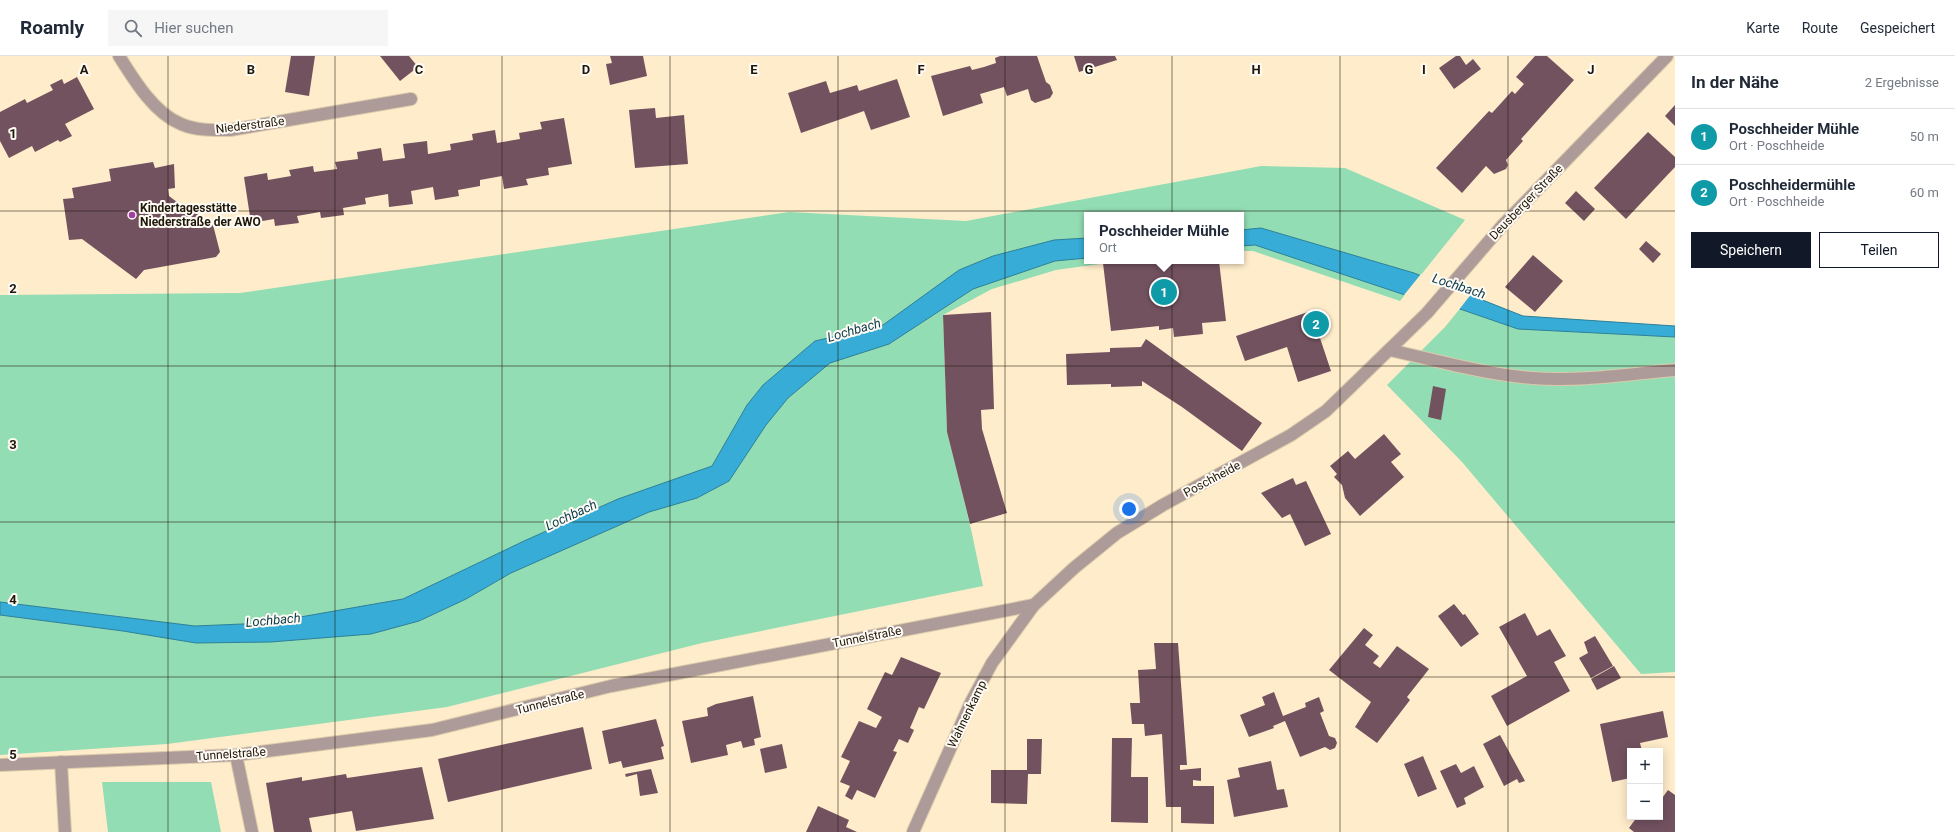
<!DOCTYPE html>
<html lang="de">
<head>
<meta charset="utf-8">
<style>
  :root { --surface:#fff; --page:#f6f6f7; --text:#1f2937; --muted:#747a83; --line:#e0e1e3; --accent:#111827 }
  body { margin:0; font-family:Roboto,sans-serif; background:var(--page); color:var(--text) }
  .controls { position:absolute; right:12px; bottom:12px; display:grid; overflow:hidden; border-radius:0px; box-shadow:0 2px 10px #0003 }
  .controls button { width:36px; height:36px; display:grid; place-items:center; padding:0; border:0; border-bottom:1px solid var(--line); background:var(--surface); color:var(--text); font:20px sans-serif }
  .you { position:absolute; left:1129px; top:453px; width:14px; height:14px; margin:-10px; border:3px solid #fff; border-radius:50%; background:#1a73e8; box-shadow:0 0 0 6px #1a73e833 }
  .badge { display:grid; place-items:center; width:26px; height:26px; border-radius:50%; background:var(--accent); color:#fff; font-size:13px; font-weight:700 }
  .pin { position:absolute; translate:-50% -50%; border:2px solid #fff; box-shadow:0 1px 4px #0006 }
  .popup { position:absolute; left:1084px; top:156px; width:160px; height:52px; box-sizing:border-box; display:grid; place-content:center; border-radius:0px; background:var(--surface); filter:drop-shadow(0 1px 3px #0005); font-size:13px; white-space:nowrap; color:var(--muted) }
  .popup b { font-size:15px; color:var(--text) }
  .popup::after { content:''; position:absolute; left:50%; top:100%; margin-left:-8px; border:8px solid transparent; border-top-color:var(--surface) }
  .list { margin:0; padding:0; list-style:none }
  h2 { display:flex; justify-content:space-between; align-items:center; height:52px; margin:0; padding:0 16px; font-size:17px }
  h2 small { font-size:13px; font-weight:400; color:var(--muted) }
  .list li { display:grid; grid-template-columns:26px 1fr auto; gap:12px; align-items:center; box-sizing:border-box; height:56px; padding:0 16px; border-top:1px solid var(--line) }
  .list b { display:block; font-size:15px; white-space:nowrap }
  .list p { margin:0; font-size:13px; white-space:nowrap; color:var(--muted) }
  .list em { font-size:13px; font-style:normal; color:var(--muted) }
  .actions { display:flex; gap:8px; padding:12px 16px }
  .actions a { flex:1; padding:9px 0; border:1px solid var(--accent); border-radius:0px; text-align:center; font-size:14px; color:var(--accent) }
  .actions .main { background:var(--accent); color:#fff }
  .icon { flex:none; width:22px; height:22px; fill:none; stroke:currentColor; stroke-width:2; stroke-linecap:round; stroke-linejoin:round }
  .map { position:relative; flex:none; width:1675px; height:776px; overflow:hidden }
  header { display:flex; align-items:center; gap:24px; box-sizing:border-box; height:56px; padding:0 20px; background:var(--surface); border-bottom:1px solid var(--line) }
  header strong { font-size:19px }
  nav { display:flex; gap:22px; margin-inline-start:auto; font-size:14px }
  .search { width:280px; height:36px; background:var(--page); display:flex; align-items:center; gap:10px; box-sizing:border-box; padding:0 14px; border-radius:0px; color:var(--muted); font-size:15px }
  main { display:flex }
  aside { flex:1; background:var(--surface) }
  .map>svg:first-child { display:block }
  .green { fill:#92ddb4 }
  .water { fill:#36acd6; stroke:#2f8099 }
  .pier { fill:#ffecca }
  .building { fill:#735260 }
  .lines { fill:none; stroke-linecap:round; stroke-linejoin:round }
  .minor-casing { stroke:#dbcaab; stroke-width:14 }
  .minor { stroke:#ad9b99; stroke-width:12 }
  .grid { fill:none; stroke:#1e180b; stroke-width:1; stroke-opacity:0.55 }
  .poi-dot { fill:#a03ea5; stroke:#fffbf4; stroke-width:1.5 }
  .labels { text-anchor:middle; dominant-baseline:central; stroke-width:4; stroke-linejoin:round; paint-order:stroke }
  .street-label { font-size:12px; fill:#1e180b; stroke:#fffbf4 }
  .poi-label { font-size:12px; font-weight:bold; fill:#1e180b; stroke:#fffbf4; text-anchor:start }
  .water-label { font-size:13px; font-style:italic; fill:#073b4c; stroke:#fffbf4 }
  .grid-label { font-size:13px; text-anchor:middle; font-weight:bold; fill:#1e180b; stroke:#fffbf4; stroke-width:4; stroke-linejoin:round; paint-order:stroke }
</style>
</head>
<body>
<header>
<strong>Roamly</strong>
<div class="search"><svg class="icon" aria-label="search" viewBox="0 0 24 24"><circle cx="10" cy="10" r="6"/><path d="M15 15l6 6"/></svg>Hier suchen</div>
<nav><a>Karte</a><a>Route</a><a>Gespeichert</a></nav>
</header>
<main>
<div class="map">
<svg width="1675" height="776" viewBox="0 0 1675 776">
  <rect width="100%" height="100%" fill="#ffecca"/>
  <g class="green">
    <path d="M1261,110L1345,112L1465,164L1400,245L1253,195H1241V159H1087V205H1121L1056,214L992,233L943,259L947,376L971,473L983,530L702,587L447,651L167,688L0,699V239L240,237L789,156L966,165Z"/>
    <path d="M1471,239L1523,260L1675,270V616L1641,618L1462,406L1387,329L1445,271Z"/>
    <path d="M102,726H211L221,776H108Z"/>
  </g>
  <g class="water">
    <path d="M1261,172L1414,217L1523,260L1675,270V281L1518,273L1460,253L1402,238L1255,189L1241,190V174Z"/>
    <path d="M1087,182V202L1055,205L973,233L889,288L830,307L788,342L766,369L729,425L697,442L649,456L511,517L466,543L419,565L371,578L271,586L196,587L123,575L0,559V546L195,570L266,567L403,543L524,485L618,443L712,410L747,349L763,329L815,285L883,269L959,214L993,200L1054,184Z"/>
  </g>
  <path class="pier" d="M1421,218L1472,237L1458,255L1406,241L1404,239Z"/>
  <g class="building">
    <path d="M291,0H315L309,40L285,36Z"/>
    <path d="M380,0H409L418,11L400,25Z"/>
    <path d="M610,0H643L647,20L610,29L606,8L612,7Z"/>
    <path d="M1000,0H1037L1046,26L1050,29L1053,37L1050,42L1035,47L1031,44L1028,33L1007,40L1004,31L980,38L983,47L943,60L931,20L970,10L972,14L984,11L996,7L995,2Z"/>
    <path d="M1074,0H1115L1117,4L1079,16Z"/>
    <path d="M1456,0H1460L1466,9L1473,3L1481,13L1454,33L1439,12Z"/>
    <path d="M1535,0H1547L1574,24L1521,83L1523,85L1506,104L1508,109L1506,113L1494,118L1486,110L1462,137L1436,112L1489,55L1492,57L1512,35L1515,38L1524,28L1516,21Z"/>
    <path d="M77,21L94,53L65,68L72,80L60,86L58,84L35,96L32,90L9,102L0,85V56L25,43L27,47L53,34L50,29L62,23L64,28Z"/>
    <path d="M897,23L910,61L871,74L864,55L801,77L788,37L826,25L830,37L857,29L859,35Z"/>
    <path d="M1675,49V70L1665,60Z"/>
    <path d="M655,52L656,62L684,59L688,108L635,112L629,54Z"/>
    <path d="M564,62L572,108L548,112L549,119L526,123L528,129L504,133L502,120L480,124V130L458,134L459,140L435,144L433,131L411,135L413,148L389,151L388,138L365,142L366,148L343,152L344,159L321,162L320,156L297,160L299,167L275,170L274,163L251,167L244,121L267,117L268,124L291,120L289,114L313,110L314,116L337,113L335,106L358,103L357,96L381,92L383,105L405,102L403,88L427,85L428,98L451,94L450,88L473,84L472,78L495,74L497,87L520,83L519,77L542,73L540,66Z"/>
    <path d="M1648,76L1675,101V111L1626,163L1594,132Z"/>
    <path d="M153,106L155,112L174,108L175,132L168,133L169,140L181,149L182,147L213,169L220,196L216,201L144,214L136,223L82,183L69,184L63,143L74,142L72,132L111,125L109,113Z"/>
    <path d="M1576,135L1595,153L1584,165L1565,147Z"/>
    <path d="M1646,185L1661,198L1653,207L1639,193Z"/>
    <path d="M1533,199L1563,225L1535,256L1505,231Z"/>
    <path d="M1121,205H1219L1226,265L1202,267L1203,278L1174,281L1173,272L1159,274V270L1111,275L1103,207Z"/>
    <path d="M1311,255L1331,315L1298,326L1287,291L1245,305L1236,280Z"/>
    <path d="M991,256L994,353L981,354L982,373L1007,457L970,468L947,376L943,259Z"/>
    <path d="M1146,283L1262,367L1242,395L1182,351L1142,325V330L1111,331V328L1067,329L1066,298L1110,296V292L1141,291Z"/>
    <path d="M1433,330L1446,333L1441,364L1428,361Z"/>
    <path d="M1384,378L1401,398L1391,406L1404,421L1360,460L1345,442L1342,429L1334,421L1337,418L1330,410L1348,395L1355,403Z"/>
    <path d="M1293,422L1296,429L1306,425L1331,478L1305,490L1290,458L1282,462L1261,437Z"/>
    <path d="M1454,548L1463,559L1465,558L1479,578L1461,591L1438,560Z"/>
    <path d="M1525,557L1537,580L1550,573L1566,600L1554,606L1570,635L1507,670L1491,640L1527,620L1499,571Z"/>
    <path d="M1364,572L1373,579L1365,589L1379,600L1373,607L1380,612L1397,590L1429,613L1407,641L1410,644L1377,687L1355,671L1371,646L1329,614Z"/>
    <path d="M1595,580L1613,610L1591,622L1579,602L1588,597L1584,586Z"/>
    <path d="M1154,587H1178L1187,709H1180V714L1201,712V725L1193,724V730H1214V768L1181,767V751H1166L1162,678L1145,680L1144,668H1132L1130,647H1140L1138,614L1156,613Z"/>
    <path d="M901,601L941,617L924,653L919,651L910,672L914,674L908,687L899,683L893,695L897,696L875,742L857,734L852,744L845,740L850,730L840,726L850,705L841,701L859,665L876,672L882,661L867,653L885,616L892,619Z"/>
    <path d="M1614,610L1621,622L1597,634L1591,623Z"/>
    <path d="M1274,636L1283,660L1306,651L1305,647L1319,641L1324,655L1320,657L1329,680L1335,682L1337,687L1335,692L1330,694L1325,691L1300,701L1285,665L1273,670L1274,672L1249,681L1240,659L1265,649L1262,641Z"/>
    <path d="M753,640L761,681L754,683L755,689L743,692L741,685L726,689L728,699L691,707L682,665L708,660L707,652L716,648Z"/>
    <path d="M1663,655L1668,681L1640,687L1642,695H1630V722L1612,726L1600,668Z"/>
    <path d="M656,663L664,690L661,691L664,703L623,712L621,705L609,708L602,675Z"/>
    <path d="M583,671L592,713L448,746L438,703Z"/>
    <path d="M1500,679L1525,725L1519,727L1517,723L1504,730L1483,688Z"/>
    <path d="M1112,682H1132L1131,721H1148V767L1111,766Z"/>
    <path d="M1027,683H1042L1041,718H1028L1027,748L991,747V714H1027Z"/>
    <path d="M782,688L787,712L765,717L760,693Z"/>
    <path d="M1423,700L1437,733L1418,741L1404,708Z"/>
    <path d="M1271,705L1277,734L1284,733L1288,751L1234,761L1227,724L1240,721L1238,712Z"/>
    <path d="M1456,708L1461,717L1474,710L1484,731L1464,742L1466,748L1457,752L1440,715Z"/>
    <path d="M422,711L434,763L356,775L352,755L309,762L312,776H274L266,727L302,721V725L346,718L347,722Z"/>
    <path d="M651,713L658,737L640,740L637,718L626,721L625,718Z"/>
    <path d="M1668,734L1675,739V776H1634L1629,772L1637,761H1660V745Z"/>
    <path d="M818,750L849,764L846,771L857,776H806Z"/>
  </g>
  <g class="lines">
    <defs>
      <g id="minor">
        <path d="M119,0C134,24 154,57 181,68C197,75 214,74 230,74L411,43"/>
        <path d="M1389,294C1436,304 1483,318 1532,322C1579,326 1628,318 1675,314"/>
        <path d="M236,699L252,776"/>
        <path d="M61,706L65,776"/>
        <path d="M0,709L236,699L432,674L611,630L1034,549"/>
        <path d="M913,776L971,646L992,607L1034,549L1074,512L1117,477L1163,449L1291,379L1326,355L1427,257L1502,170L1667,0"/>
      </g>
    </defs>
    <use href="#minor" class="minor-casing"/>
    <use href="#minor" class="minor"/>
  </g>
  <path class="grid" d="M168,0V776M335,0V776M502,0V776M670,0V776M838,0V776M1005,0V776M1172,0V776M1340,0V776M1508,0V776M0,155H1675M0,310H1675M0,466H1675M0,621H1675"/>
  <circle class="poi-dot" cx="132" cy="159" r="4"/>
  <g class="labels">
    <g class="street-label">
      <text transform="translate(250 69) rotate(-7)">Niederstraße</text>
      <text transform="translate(1526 146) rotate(-46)">Deusberger Straße</text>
      <text transform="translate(1212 423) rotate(-28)">Poschheide</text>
      <text transform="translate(867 581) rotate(-11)">Tunnelstraße</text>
      <text transform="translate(550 646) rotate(-14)">Tunnelstraße</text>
      <text transform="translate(967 658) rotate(-64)">Wahnenkamp</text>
      <text transform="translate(231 698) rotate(-4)">Tunnelstraße</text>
    </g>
    <g class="poi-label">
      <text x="140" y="152">Kindertagesstätte<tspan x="140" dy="14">Niederstraße der AWO</tspan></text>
    </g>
    <g class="water-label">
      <text transform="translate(1459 230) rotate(18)">Lochbach</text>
      <text transform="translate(854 274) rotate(-16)">Lochbach</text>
      <text transform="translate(571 459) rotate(-25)">Lochbach</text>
      <text transform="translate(273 564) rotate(-5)">Lochbach</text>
    </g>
  </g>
  <g class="grid-label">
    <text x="84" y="18">A</text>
    <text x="251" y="18">B</text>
    <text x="419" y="18">C</text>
    <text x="586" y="18">D</text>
    <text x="754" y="18">E</text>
    <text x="921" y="18">F</text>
    <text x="1089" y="18">G</text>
    <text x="1256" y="18">H</text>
    <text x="1424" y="18">I</text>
    <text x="1591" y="18">J</text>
    <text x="13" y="82">1</text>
    <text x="13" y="237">2</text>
    <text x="13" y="393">3</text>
    <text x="13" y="548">4</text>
    <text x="13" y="703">5</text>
  </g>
</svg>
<div class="controls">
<button>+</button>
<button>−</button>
</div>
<div class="you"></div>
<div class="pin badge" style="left:1164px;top:236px;background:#0f9aa8">1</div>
<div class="popup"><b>Poschheider Mühle</b>Ort</div>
<div class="pin badge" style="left:1316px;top:268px;background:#0f9aa8">2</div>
</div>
<aside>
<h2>In der Nähe<small>2 Ergebnisse</small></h2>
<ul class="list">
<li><span class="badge" style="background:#0f9aa8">1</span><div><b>Poschheider Mühle</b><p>Ort · Poschheide</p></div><em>50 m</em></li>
<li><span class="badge" style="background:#0f9aa8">2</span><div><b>Poschheidermühle</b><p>Ort · Poschheide</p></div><em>60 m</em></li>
</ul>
<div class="actions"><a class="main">Speichern</a><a>Teilen</a></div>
</aside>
</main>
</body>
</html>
